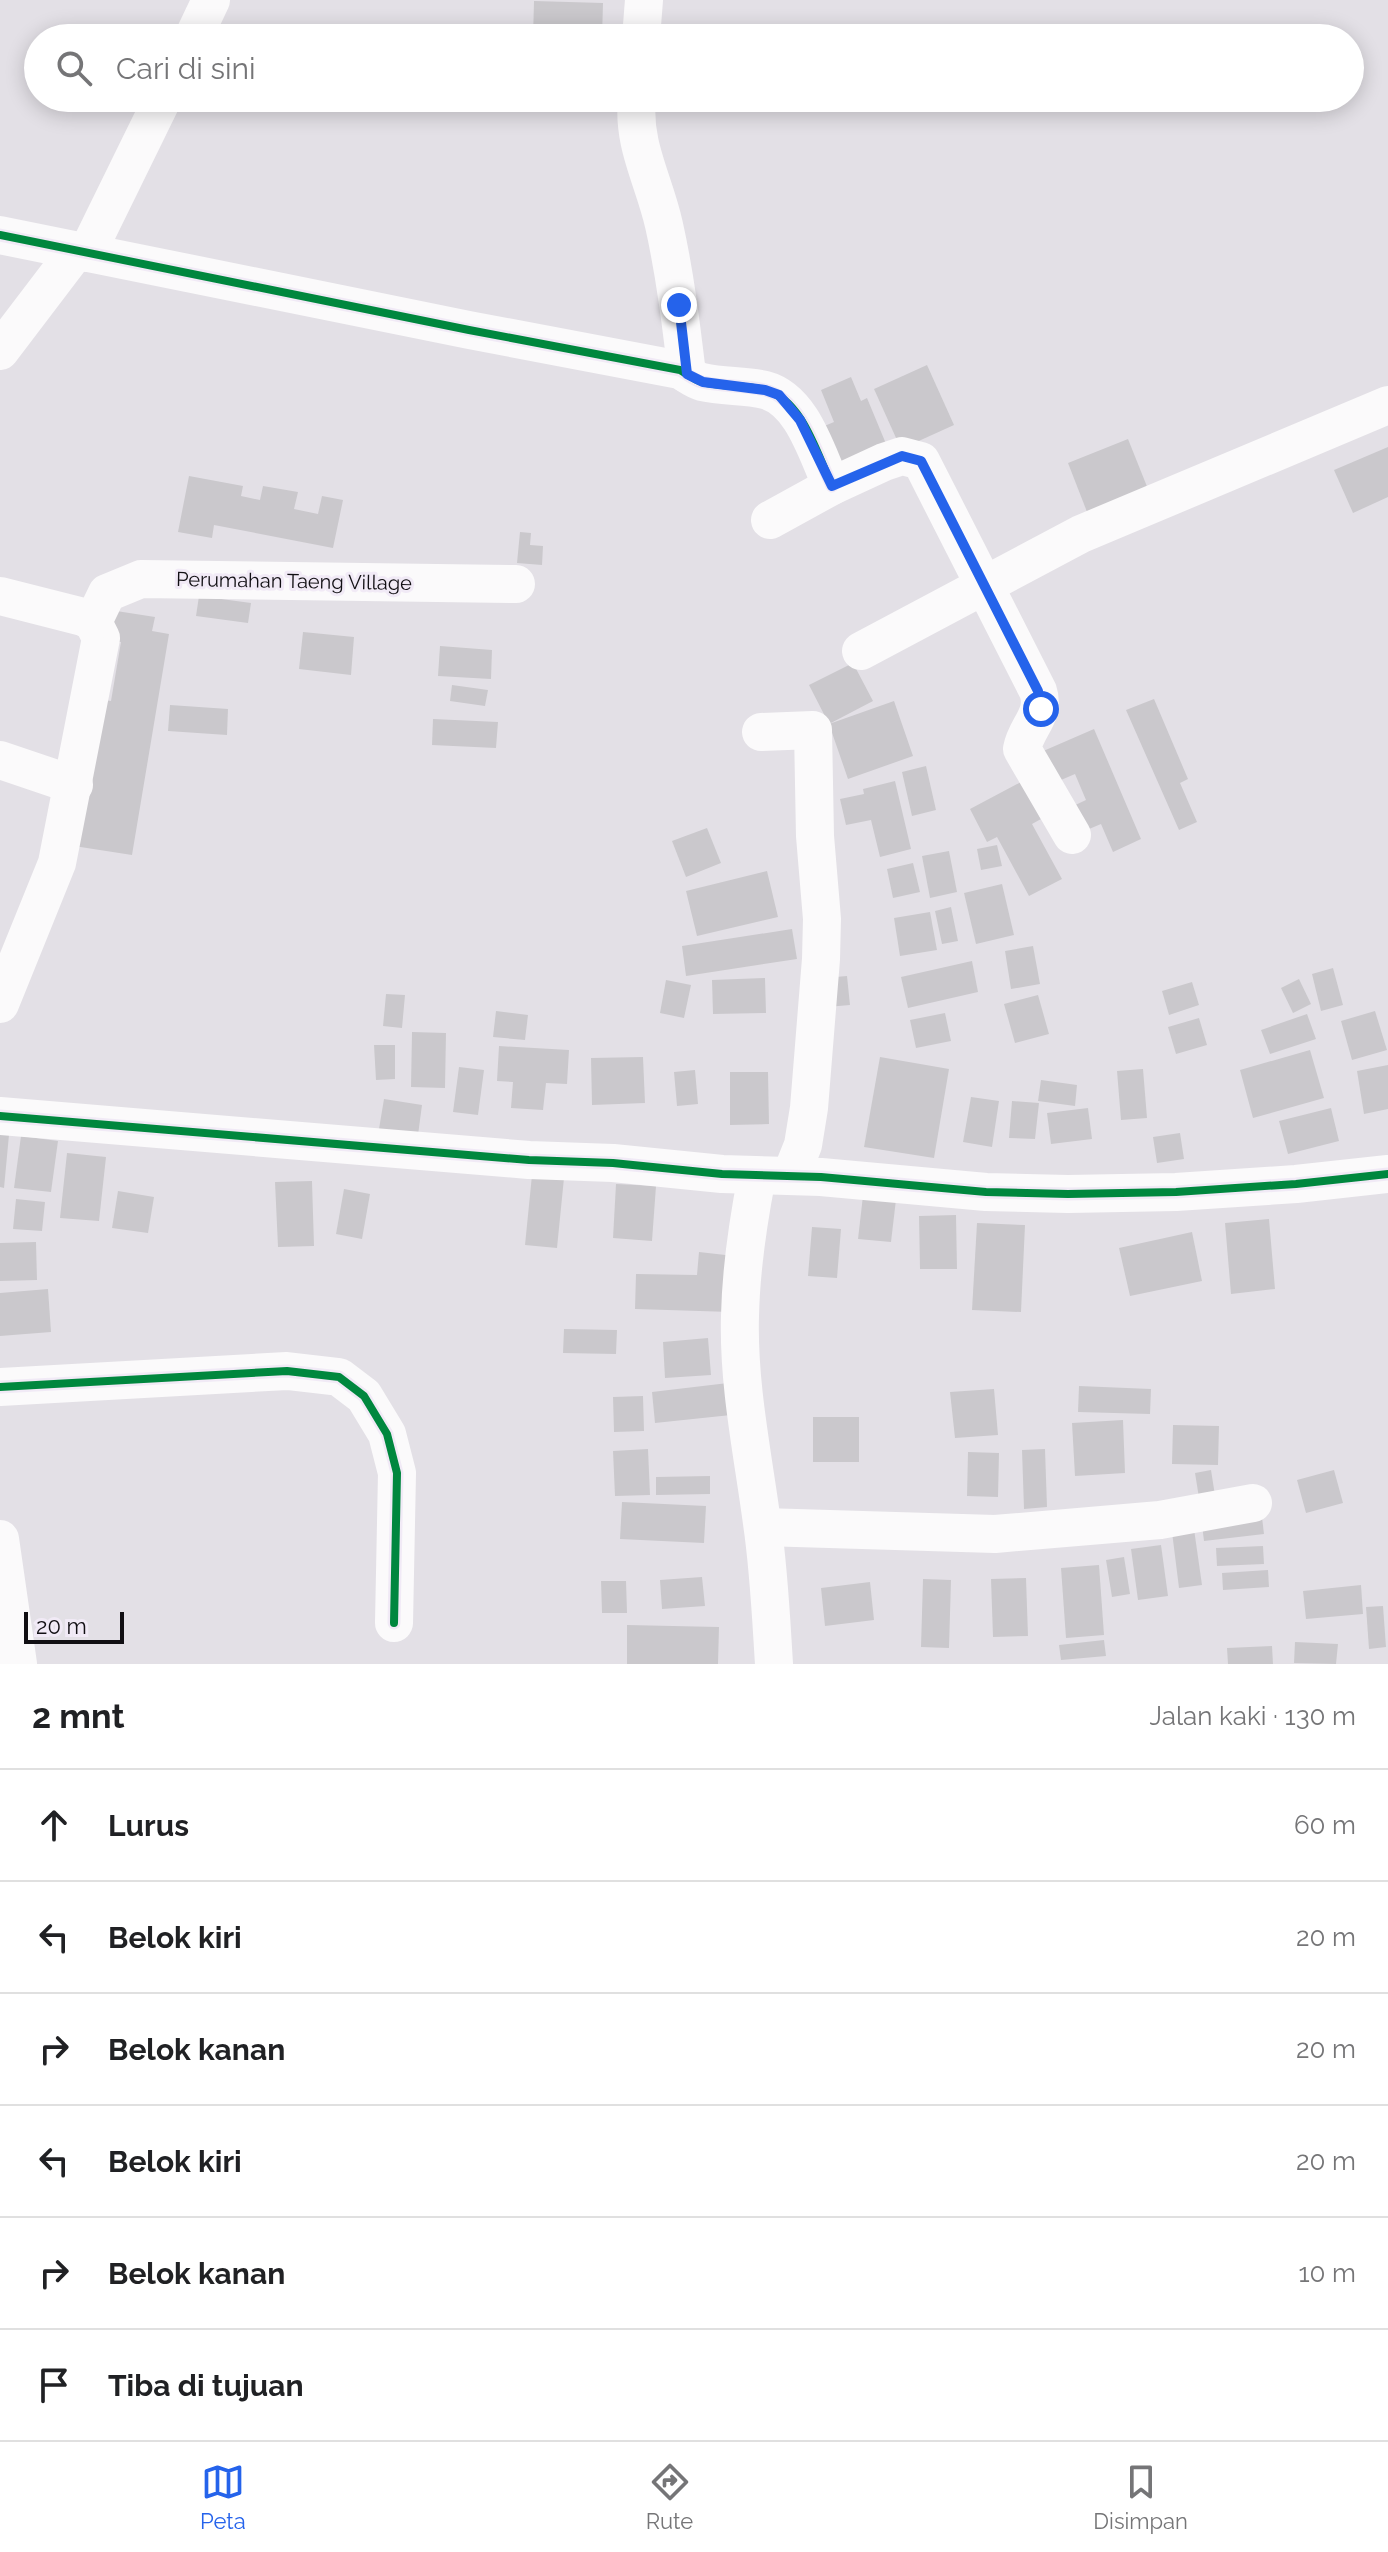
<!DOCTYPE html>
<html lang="id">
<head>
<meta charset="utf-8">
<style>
  :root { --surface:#fff; --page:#f6f6f6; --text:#202124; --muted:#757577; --line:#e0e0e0; --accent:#2563eb }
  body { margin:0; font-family:Raleway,sans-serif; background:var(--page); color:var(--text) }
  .scale { position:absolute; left:24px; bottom:20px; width:100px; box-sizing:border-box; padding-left:8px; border:4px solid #110f13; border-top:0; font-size:22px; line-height:28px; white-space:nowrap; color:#110f13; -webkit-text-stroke:6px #f1eaf6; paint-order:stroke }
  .stop { position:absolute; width:24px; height:24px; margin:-18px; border:6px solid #2563eb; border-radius:50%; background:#fff }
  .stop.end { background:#2563eb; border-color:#fff; box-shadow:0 2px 8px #0008 }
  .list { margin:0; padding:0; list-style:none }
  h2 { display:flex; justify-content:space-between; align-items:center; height:104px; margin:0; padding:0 32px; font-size:34px }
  h2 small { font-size:26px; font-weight:400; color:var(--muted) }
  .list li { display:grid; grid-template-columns:52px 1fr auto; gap:24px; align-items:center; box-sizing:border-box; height:112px; padding:0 32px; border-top:2px solid var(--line) }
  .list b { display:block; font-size:30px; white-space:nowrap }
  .list em { font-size:26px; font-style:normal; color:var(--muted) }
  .icon { flex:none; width:44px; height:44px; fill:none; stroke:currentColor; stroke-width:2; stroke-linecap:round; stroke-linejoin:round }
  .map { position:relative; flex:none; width:1388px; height:1664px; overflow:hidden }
  .search { position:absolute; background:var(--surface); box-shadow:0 4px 20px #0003; left:24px; right:24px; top:24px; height:88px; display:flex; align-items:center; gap:20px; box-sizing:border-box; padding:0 28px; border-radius:44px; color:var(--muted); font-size:30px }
  .sheet { height:776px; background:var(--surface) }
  nav { display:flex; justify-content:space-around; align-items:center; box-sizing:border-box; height:112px; border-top:2px solid var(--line); background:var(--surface); font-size:22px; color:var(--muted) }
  nav a { display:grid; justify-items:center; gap:4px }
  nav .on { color:var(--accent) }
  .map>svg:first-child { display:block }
  .building { fill:#cac8cc }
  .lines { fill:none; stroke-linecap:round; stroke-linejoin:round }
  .street { stroke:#fbfafb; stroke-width:38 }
  .cycleway-casing { stroke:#f1eaf6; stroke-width:13 }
  .cycleway { stroke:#00873e; stroke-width:8 }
  .route { stroke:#2563eb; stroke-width:10 }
  .labels { text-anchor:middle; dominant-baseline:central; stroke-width:6; stroke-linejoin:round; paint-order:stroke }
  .street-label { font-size:20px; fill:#110f13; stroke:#f1eaf6 }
</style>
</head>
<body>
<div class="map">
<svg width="1388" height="1664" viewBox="0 0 1388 1664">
  <rect width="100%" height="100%" fill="#e3e0e6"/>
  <g class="building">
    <path d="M534,1L603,3L602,38H533Z"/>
    <path d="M421,30L471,31V38H421Z"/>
    <path d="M927,365L954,425L901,449L874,389Z"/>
    <path d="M851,377L861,401L867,398L889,451L842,471L822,427L834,422L821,390Z"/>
    <path d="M1128,439L1150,494L1089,517L1068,463Z"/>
    <path d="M1388,447V497L1353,513L1334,470Z"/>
    <path d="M189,476L243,486L241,496L260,500L263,486L298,492L294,509L318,514L322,496L343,500L333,548L214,525L212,538L178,532Z"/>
    <path d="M520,532L531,533L530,545L543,546L542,565L517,563Z"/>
    <path d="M199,596L251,603L248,623L196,616Z"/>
    <path d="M110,610L155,617L152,631L169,634L132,855L74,846L99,699L111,701L121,642L105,640Z"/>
    <path d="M303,632L354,637L351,675L299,669Z"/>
    <path d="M440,646L492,650L491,679L438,676Z"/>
    <path d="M853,663L873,701L829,724L894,701L913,756L848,779L829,724L809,685Z"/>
    <path d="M452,685L488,690L485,706L450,701Z"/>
    <path d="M1154,699L1188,779L1180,783L1197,822L1179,830L1126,710Z"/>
    <path d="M170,705L228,709L227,735L168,731Z"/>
    <path d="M433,719L498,722L496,748L432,745Z"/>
    <path d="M1094,729L1141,839L1113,852L1101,824L1082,832L1071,807L1086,800L1075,774L1054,783L1041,752Z"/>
    <path d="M926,766L936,810L912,816L902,772Z"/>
    <path d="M895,781L911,849L880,857L871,820L846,825L840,799L864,794L863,789Z"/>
    <path d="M1021,782L1041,819L1032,824L1062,879L1029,896L997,837L987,842L970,809Z"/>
    <path d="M707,828L721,863L686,877L672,841Z"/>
    <path d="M997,845L1002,866L981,870L977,849Z"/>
    <path d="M949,851L957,892L930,898L922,856Z"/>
    <path d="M913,863L920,892L893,898L887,869Z"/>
    <path d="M767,871L778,917L697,936L686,891Z"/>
    <path d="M1002,884L1014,935L976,944L964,893Z"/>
    <path d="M951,907L958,941L942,944L935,911Z"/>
    <path d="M930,912L937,950L900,956L894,918Z"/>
    <path d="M792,929L797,959L686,976L682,946Z"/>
    <path d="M1033,946L1040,984L1011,989L1005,951Z"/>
    <path d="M972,961L978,992L908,1008L901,977Z"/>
    <path d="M1333,968L1343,1005L1321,1011L1312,974Z"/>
    <path d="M847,976L850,1005L827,1007L824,978Z"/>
    <path d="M765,978L766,1013L713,1014L712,980Z"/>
    <path d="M1299,979L1311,1004L1293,1013L1281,988Z"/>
    <path d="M666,980L691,985L684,1018L660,1013Z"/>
    <path d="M1192,982L1199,1005L1169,1015L1162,991Z"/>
    <path d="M386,994L405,995L402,1028L383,1026Z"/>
    <path d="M1038,995L1049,1034L1015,1043L1004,1004Z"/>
    <path d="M496,1011L528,1015L525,1040L493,1037Z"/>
    <path d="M1375,1011L1387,1050L1352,1060L1341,1021Z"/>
    <path d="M945,1013L951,1041L916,1048L910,1020Z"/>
    <path d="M1307,1014L1316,1039L1270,1054L1261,1030Z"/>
    <path d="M1199,1018L1207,1045L1176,1054L1168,1027Z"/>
    <path d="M412,1032L446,1033L445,1088L411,1087Z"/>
    <path d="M374,1045H395V1079L376,1080Z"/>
    <path d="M499,1046L569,1050L567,1084L546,1083L543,1110L511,1108L513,1082L497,1081Z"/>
    <path d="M1310,1050L1324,1098L1253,1118L1240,1070Z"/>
    <path d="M643,1057L645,1103L592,1105L591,1058Z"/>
    <path d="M880,1057L949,1069L934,1158L864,1147Z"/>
    <path d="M1388,1065V1109L1364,1114L1357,1071Z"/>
    <path d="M459,1067L484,1070L478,1115L453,1112Z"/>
    <path d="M1143,1069L1147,1118L1121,1120L1117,1071Z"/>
    <path d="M695,1070L698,1104L677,1106L674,1072Z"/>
    <path d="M730,1072H768L769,1124L730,1125Z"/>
    <path d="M1041,1080L1077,1085L1075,1106L1038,1101Z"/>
    <path d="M971,1097L999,1101L992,1147L963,1142Z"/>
    <path d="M384,1099L422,1105L418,1135L379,1129Z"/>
    <path d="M1012,1101L1039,1103L1035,1139L1009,1138Z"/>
    <path d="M1088,1108L1092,1139L1051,1144L1047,1113Z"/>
    <path d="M1331,1108L1339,1141L1288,1154L1279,1121Z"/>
    <path d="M0,1123L10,1124L4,1188L0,1187Z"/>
    <path d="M1180,1133L1184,1159L1157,1163L1153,1137Z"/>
    <path d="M21,1136L58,1141L51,1192L14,1188Z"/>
    <path d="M67,1153L106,1157L99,1221L60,1218Z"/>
    <path d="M532,1175L564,1178L557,1248L525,1245Z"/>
    <path d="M312,1181L314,1246L278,1247L275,1182Z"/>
    <path d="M616,1184L656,1186L652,1241L613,1238Z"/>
    <path d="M864,1187L897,1191L891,1242L858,1239Z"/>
    <path d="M344,1189L370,1194L362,1239L336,1234Z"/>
    <path d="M118,1191L154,1197L148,1233L112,1228Z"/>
    <path d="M16,1199L45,1202L42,1231L13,1229Z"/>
    <path d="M956,1215L957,1269H920L919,1216Z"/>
    <path d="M1269,1219L1275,1289L1231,1294L1225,1223Z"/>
    <path d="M977,1223L1025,1225L1021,1312L972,1310Z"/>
    <path d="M812,1227L841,1229L837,1278L808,1276Z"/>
    <path d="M1192,1232L1202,1281L1130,1296L1119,1248Z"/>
    <path d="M36,1242L37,1280L0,1281V1243Z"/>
    <path d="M699,1252L743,1257L732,1312L635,1309L636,1274L697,1275Z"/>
    <path d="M48,1289L51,1332L0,1336V1293Z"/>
    <path d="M564,1329L617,1330L616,1354L563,1353Z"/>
    <path d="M708,1338L711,1375L665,1378L663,1342Z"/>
    <path d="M728,1383L731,1415L655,1423L652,1392Z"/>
    <path d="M1079,1386L1151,1389L1150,1414L1078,1412Z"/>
    <path d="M994,1389L998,1435L955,1438L950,1392Z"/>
    <path d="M643,1396L644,1431L614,1432L613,1397Z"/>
    <rect x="813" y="1417" width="46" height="45"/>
    <path d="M1123,1420L1125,1473L1075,1476L1072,1423Z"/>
    <path d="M1173,1425L1219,1426L1218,1465L1172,1464Z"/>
    <path d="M648,1449L650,1495L615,1496L613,1451Z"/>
    <path d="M1045,1449L1047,1507L1024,1509L1022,1450Z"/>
    <path d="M968,1452L999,1453L998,1497L967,1496Z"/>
    <path d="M1211,1470L1216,1502L1200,1504L1195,1473Z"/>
    <path d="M1334,1470L1343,1503L1306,1513L1297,1480Z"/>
    <path d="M710,1476V1494L656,1495V1477Z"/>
    <path d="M622,1502L706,1506L704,1543L620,1539Z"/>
    <path d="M1261,1509L1264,1534L1204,1541L1201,1516Z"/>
    <path d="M1194,1529L1202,1585L1179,1588L1172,1532Z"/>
    <path d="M1161,1545L1168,1596L1138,1600L1131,1549Z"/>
    <path d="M1263,1546L1264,1564L1217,1566L1216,1548Z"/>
    <path d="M1124,1557L1130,1594L1112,1597L1106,1560Z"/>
    <path d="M1099,1565L1104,1635L1066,1638L1061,1568Z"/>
    <path d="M1268,1570L1269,1587L1223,1590L1222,1573Z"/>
    <path d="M702,1577L705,1606L662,1609L660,1580Z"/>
    <path d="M1026,1578L1028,1636L993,1637L991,1579Z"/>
    <path d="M923,1579L951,1580L949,1648L921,1647Z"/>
    <path d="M601,1581H626L627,1613H602Z"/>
    <path d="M870,1582L874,1620L825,1626L821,1588Z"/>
    <path d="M1361,1585L1363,1614L1306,1619L1303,1591Z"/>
    <path d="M1383,1606L1386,1647L1369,1649L1366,1607Z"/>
    <path d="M627,1625L719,1627L718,1664H627Z"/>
    <path d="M1104,1640L1106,1656L1061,1660L1059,1645Z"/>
    <path d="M1295,1642L1338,1644L1336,1664L1294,1663Z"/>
    <path d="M1272,1646L1273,1664H1228L1227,1648Z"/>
  </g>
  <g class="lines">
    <g class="street">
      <path d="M193,38L211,0"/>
      <path d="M641,38L644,0"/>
      <path d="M637,98C632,145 654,180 664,225C675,274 681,324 687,374"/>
      <path d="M0,235L469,330L680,370C687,374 694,380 702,382C723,387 745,385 765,390C803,400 817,455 832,486"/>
      <path d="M87,253L163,98"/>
      <path d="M0,351L76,251"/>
      <path d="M770,520L832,486L884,462L902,456L921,461L1038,691C1046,715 1026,727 1022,749L1072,835"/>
      <path d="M0,596L83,617L93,622L101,638L57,863L0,1004"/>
      <path d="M93,622L107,593L141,579L516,584"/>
      <path d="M861,651L1081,534L1388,405"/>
      <path d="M761,732L813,730L815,836L822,919L821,959L809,1108L803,1145L791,1175"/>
      <path d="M0,760L74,785"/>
      <path d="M0,1116L529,1160L613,1163L722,1174L821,1177L986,1192L1068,1194L1176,1192L1296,1184L1388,1174"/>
      <path d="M757,1176C748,1222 741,1269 740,1316C738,1385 753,1455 762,1523C769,1570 771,1617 774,1664"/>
      <path d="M0,1387L287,1371L339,1377L364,1396L387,1434L397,1473L394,1623"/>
      <path d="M763,1527L995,1534L1160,1520L1253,1503"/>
      <path d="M0,1539L18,1664"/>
    </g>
    <defs>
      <g id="cycleway">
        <path d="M0,235L469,330L680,370C687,374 694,380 702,382C723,387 745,385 765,390C803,400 817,455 832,486"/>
        <path d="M0,1116L529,1160L613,1163L722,1174L821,1177L986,1192L1068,1194L1176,1192L1296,1184L1388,1174"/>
        <path d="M0,1387L287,1371L339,1377L364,1396L387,1434L397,1473L394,1623"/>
      </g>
    </defs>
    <use href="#cycleway" class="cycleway-casing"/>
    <use href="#cycleway" class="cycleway"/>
  </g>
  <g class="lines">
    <path class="route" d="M679,305L687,374L703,382L765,390L779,395L800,420L832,486L902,456L921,461L1038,691L1041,709"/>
  </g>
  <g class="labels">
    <g class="street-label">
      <text transform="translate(294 581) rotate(1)">Perumahan Taeng Village</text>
    </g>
  </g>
</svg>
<div class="scale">20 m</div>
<div class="stop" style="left:1041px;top:709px"></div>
<div class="stop end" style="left:679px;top:305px"></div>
<div class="search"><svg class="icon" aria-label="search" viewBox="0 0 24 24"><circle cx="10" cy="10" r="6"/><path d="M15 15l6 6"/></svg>Cari di sini</div>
</div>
<section class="sheet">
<h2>2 mnt<small>Jalan kaki · 130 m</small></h2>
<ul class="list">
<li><svg class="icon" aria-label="ahead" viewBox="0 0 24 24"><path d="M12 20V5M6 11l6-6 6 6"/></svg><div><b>Lurus</b></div><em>60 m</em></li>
<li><svg class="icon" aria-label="left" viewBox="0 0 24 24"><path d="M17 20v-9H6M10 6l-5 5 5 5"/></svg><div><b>Belok kiri</b></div><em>20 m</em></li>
<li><svg class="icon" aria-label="right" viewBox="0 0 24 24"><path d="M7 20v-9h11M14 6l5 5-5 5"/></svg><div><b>Belok kanan</b></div><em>20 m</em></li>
<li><svg class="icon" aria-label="left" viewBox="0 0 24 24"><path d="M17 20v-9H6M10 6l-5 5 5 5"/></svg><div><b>Belok kiri</b></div><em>20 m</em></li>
<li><svg class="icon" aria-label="right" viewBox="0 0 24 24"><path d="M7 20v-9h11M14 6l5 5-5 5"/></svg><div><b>Belok kanan</b></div><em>10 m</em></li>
<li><svg class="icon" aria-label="arrive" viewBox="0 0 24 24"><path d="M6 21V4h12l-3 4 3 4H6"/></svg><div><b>Tiba di tujuan</b></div></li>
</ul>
</section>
<nav>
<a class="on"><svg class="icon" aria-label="map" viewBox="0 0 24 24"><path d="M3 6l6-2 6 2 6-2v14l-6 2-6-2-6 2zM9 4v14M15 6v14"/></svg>Peta</a>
<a><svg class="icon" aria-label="directions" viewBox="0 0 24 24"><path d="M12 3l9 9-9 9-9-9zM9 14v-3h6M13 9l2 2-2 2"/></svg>Rute</a>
<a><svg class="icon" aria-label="saved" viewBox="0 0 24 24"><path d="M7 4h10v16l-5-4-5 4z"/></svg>Disimpan</a>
</nav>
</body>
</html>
